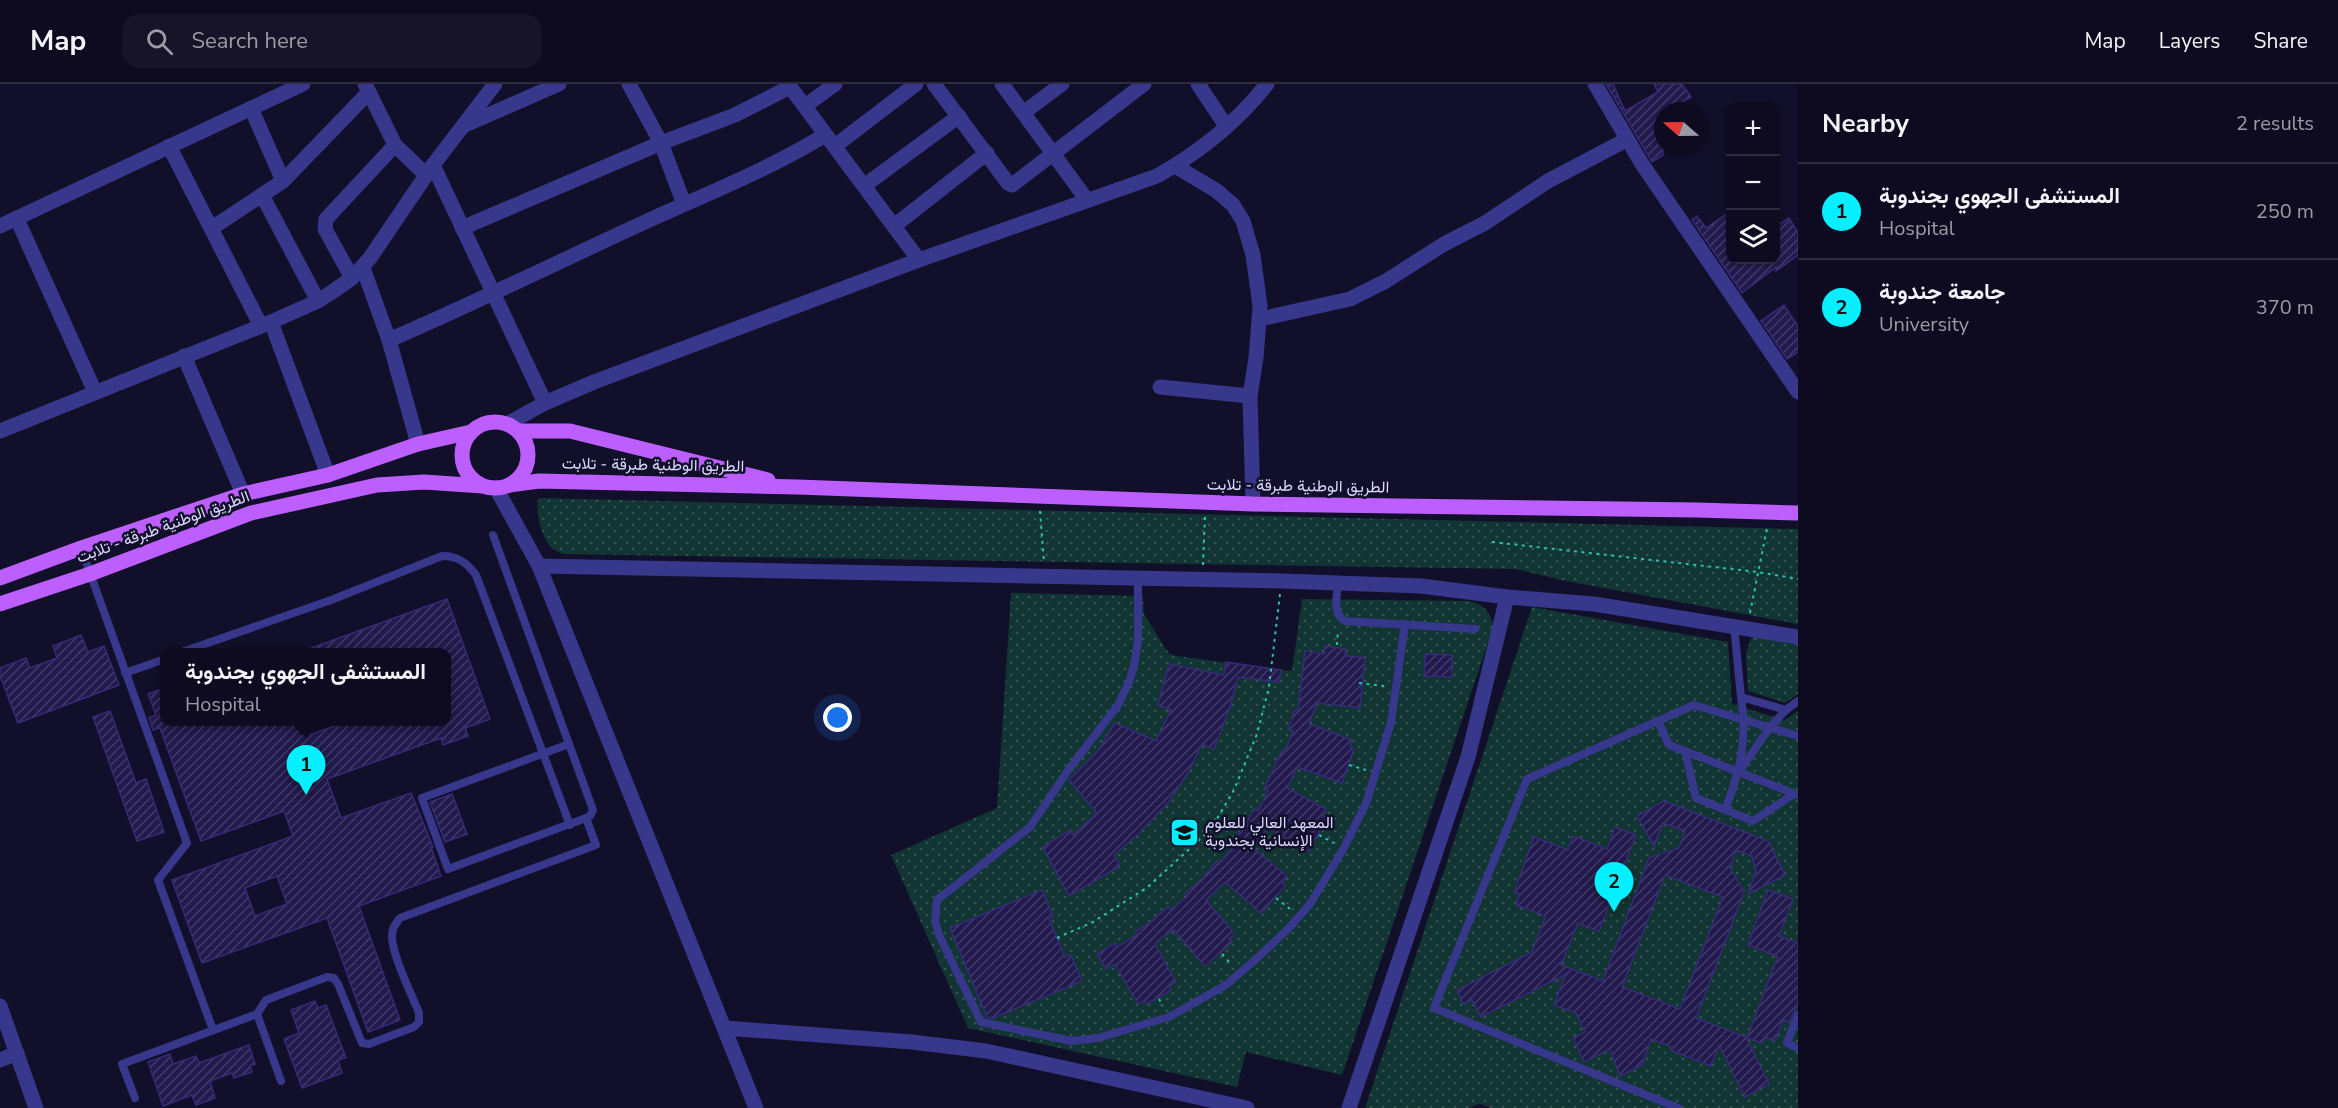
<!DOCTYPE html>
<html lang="en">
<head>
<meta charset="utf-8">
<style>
  :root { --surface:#0e0b20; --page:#171429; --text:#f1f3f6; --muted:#9b9ba5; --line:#2e2b3e; --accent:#04efff }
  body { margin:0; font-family:"Nunito Sans",Vazirmatn,sans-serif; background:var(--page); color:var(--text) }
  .controls { position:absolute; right:18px; top:18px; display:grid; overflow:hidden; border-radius:12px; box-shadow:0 2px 4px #0004 }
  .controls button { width:54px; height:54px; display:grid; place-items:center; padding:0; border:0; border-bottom:2px solid var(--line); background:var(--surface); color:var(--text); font:30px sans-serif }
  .compass { position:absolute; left:1654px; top:18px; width:54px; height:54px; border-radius:50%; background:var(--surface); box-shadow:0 2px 4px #0004; rotate:290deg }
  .you { position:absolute; left:838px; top:634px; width:21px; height:21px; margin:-15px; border:4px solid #fff; border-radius:50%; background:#1a73e8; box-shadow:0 0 0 9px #1a73e833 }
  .badge { display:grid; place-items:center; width:39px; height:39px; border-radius:50%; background:var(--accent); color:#111; font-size:20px; font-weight:700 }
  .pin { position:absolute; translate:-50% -50px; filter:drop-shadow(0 2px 3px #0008) }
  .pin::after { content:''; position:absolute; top:32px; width:21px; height:18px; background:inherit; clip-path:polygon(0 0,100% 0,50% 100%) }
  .popup { position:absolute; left:160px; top:564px; width:291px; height:78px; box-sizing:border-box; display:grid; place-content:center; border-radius:12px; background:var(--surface); filter:drop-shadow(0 2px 4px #0005); font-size:20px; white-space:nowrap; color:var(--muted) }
  .popup b { font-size:22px; color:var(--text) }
  .popup::after { content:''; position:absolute; left:50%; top:100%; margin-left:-12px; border:12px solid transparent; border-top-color:var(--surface) }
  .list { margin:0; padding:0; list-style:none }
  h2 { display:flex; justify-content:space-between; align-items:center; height:78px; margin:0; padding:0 24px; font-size:26px }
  h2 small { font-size:20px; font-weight:400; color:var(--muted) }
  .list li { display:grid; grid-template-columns:39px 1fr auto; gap:18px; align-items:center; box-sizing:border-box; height:96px; padding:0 24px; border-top:2px solid var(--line) }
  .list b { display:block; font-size:22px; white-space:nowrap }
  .list p { margin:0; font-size:20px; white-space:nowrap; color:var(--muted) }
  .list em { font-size:20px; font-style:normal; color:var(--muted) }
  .icon { flex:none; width:33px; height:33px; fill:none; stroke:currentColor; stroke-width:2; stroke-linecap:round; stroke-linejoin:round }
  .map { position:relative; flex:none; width:1798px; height:1024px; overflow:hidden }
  header { display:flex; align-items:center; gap:36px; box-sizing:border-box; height:84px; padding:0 30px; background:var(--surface); border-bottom:2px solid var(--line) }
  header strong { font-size:28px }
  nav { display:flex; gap:33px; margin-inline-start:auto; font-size:21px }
  .search { width:420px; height:54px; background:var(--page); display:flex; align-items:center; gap:15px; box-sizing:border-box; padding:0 21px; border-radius:18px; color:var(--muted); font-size:22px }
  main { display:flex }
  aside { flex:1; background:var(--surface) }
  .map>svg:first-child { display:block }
  .green { fill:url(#green-dots) }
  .building { fill:url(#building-hatch); stroke:#372a7a; stroke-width:1.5; fill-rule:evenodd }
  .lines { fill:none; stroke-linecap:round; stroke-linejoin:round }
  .path { stroke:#28c3b4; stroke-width:2; stroke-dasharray:3 4.5; stroke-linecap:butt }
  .service { stroke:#37378c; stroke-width:8 }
  .minor { stroke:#37378c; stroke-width:15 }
  .tertiary { stroke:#37378c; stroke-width:15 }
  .primary { stroke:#bd5fff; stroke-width:15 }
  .labels { text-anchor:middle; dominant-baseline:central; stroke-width:5; stroke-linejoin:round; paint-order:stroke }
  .street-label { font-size:16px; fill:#dbd8ff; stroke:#120f2a }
  .poi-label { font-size:16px; fill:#dbd8ff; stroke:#120f2a; text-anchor:start }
</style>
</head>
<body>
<header>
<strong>Map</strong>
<div class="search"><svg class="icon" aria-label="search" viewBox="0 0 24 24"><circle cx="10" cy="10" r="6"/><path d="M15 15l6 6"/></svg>Search here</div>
<nav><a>Map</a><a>Layers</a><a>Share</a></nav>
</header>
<main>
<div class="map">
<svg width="1798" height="1024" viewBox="0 0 1798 1024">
  <defs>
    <pattern id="green-dots" width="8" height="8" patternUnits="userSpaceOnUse" patternTransform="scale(1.5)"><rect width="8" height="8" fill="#113532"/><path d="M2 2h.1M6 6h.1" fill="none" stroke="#335251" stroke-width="1.8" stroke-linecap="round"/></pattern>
    <pattern id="building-hatch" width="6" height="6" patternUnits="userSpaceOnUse" patternTransform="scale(1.5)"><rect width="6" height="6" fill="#221a4c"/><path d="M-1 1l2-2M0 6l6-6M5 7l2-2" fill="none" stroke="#423b67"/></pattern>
  </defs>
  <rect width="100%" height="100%" fill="#120f2a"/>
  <g class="green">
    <path d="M538,414L1798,445V540L1561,496L1516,485L563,470C559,468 553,466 550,462C540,450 536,428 538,414Z"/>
    <path d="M1011,509L1143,512L1144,530L1165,564L1170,570L1177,572L1292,587L1302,515L1469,517C1484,521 1492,528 1493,544L1342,991L1246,968L1237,1003L968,944L891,771L997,724Z"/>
    <path d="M1532,523L1728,558L1732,620L1784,636L1798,627V1024H1491L1479,1020L1469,1024H1365Z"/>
    <path d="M1752,552L1798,560V610L1785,619L1748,607L1746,569Z"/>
  </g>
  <g class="building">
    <path d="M1606,0H1613L1625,27L1658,8L1654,0H1682L1691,13L1667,27H1663V71L1652,78Z"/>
    <path d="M1731,127V176H1776V142L1789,134L1798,149V171L1776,187V183L1742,209L1692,136L1697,132L1706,144Z"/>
    <path d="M1784,221L1798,242V268L1787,275L1761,237Z"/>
    <path d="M447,515L490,635L465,644L468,652L443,661L441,654L327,695L341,734L411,709L433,763H431L441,792L359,822L400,936L368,948L327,834L202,879L172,796L293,752L284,727L201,757L160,644L153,646L149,634L156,631L148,610L165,604V638H305L309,651L346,638H447V568L303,567ZM277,792L287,820L255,832L245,804Z"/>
    <path d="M81,551L88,568L104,562L119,601L18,639L0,592V584L26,574L30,584L57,574L53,562Z"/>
    <path d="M1325,562L1346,565L1345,572L1365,574L1360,624L1317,619L1309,640L1352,656L1350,663L1354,665L1342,699L1297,683L1287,704L1326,725L1322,732L1326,734L1309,767L1267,744L1253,764L1287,792L1282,798L1285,802L1261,829L1225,798L1206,816L1235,850L1229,855L1232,858L1205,882L1174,846L1162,853L1155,860L1176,898L1169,902L1171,906L1147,920L1145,916L1138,920L1115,880L1106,885L1097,870L1115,859L1117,863L1137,851L1135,848L1152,837L1168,823L1171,826L1188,812L1185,809L1202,795L1217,777L1219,780L1234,763L1231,760L1244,744L1254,725L1258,727L1268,707L1264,705L1282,667L1285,668L1293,647L1288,645L1295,626L1298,627L1305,567L1324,570Z"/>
    <path d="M1425,570L1452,571V593L1424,592Z"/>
    <path d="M1226,578L1281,586L1279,598L1238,593L1230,623L1214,665L1202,660L1188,689L1168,719L1138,750L1114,771L1120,782L1069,812L1043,763L1070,746L1073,751L1097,729L1069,696L1098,667L1115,639L1156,657L1171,626L1158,621L1169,580L1224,591Z"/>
    <path d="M110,627L136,699L146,695L164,748L137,757L93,633Z"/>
    <path d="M452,710L467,750L445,758L430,718Z"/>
    <path d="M1664,717L1768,757L1785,791L1748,810L1756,787L1752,772L1736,766L1730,783L1744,808L1696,934L1746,953L1769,1000L1745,1013L1719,961L1711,982L1672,967L1670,962L1651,955L1642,981L1620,992L1610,965L1584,978L1573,954L1585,948L1576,929L1554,921L1566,890L1481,933L1472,916L1463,920L1457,906L1532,868L1546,832L1516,821L1520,810L1514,808L1534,753L1568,766L1573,752L1607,765L1615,743L1636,751L1599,847L1578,839L1561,881L1603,897L1649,774L1679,764L1685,747L1663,739L1654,762L1637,732ZM1665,791L1723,813L1680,925L1622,903Z"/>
    <path d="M1042,806L1053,833L1049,835L1065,873L1071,871L1082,897L993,934L987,933L950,844Z"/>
    <path d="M1768,806L1793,815L1779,852L1798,859V919L1789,938L1783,936L1775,957L1765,953L1762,959L1747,954L1778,872L1748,861Z"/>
    <path d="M315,917L318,924L326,921L346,974L338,976L342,989L302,1004L284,955L299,949L291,926Z"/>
    <path d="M249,961L255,980L250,982L252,988L234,994L232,989L210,997L215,1014L196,1021L192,1011L163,1022L148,978L170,970L173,980L196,972L199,979Z"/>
  </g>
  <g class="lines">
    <g class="path">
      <path d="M1040,427L1044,478"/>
      <path d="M1492,458L1758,488L1798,495"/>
      <path d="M1203,481L1205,432"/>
      <path d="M1750,529L1767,444"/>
      <path d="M1337,561L1338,546"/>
      <path d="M1359,599L1384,602"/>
      <path d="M1349,681L1366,686"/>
      <path d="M1319,751L1334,759"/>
      <path d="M1276,814L1290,825"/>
      <path d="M1057,854L1093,838L1148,803L1211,745L1234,706L1257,650L1269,603L1280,510"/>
      <path d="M1222,870L1231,880"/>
      <path d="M1159,915L1163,922"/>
    </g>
    <g class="service">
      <path d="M493,451L593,726L590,732L586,734L448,785L422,714L569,660"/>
      <path d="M81,464L187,759L158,796L213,946"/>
      <path d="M1138,494V557L1134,582L1129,598L1118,621L1069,685L1030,743L937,816L935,837L939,851L981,938L1072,957L1098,954L1169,933L1226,901L1255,876L1288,845L1310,820L1344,764L1367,717L1391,638L1405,540"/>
      <path d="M1338,499C1337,512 1332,529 1345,537L1475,545"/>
      <path d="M1734,542L1741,613L1786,626L1798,617"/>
      <path d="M182,568L331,516L442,472C458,472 466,478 476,491L570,741"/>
      <path d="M125,589L165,575"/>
      <path d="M1658,637L1669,661L1798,711"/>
      <path d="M1685,667L1696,714L1753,737L1794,710"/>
      <path d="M1741,685L1770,643L1786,626"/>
      <path d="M1725,726C1740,687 1748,655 1741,613"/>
      <path d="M257,930L266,916L327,893L334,894L338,900L362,959L369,960L414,943L419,938V929C412,911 391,869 392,851C392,844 396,839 400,834L596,761L586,734"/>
      <path d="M1798,931L1787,959L1798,964"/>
      <path d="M135,1014L122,980L257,930L281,997"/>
      <path d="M1678,1024L1434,924L1527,695L1694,621L1798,652"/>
    </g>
    <g class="minor">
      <path d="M365,0L395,61L426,91"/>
      <path d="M629,0L661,59L684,120"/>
      <path d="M788,0L919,176"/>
      <path d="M934,0L1008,99L1012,101L1144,0"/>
      <path d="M1002,0L1087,116"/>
      <path d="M1198,0L1226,42"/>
      <path d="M1595,0L1642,80L1798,308"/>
      <path d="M805,22L835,0"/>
      <path d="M251,24L283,97"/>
      <path d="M1023,29L1062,0"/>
      <path d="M463,42L559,0"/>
      <path d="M169,62L261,242"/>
      <path d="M835,62L916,0"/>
      <path d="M433,81L545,319"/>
      <path d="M1175,82L1217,107L1233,121L1243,137L1253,171L1260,222L1256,274L1250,312L1253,420"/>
      <path d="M864,102L959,32"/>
      <path d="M262,111L318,217"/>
      <path d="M17,135L95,308"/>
      <path d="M0,142L303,0"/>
      <path d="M894,142L987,69"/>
      <path d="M212,144L283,97L369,8"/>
      <path d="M462,144L661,59L735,31L790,3"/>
      <path d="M363,184L389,256L418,360"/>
      <path d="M352,194L325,145L326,135L395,61"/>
      <path d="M1260,235L1350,215L1386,197L1444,160L1485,139L1548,97L1626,56"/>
      <path d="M271,238L328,391"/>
      <path d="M389,256C475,219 560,177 645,138C706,110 768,86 825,51"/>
      <path d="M184,272L243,410"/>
      <path d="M1160,303L1250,312"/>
      <path d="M0,347L271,238L318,217L335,206L352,194L370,174L433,81L495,0"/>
      <path d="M496,404L539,482L756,1024"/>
      <path d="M539,482L1282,497L1421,502L1507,513L1594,520L1798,553"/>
      <path d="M0,922L36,1024"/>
      <path d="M725,944L912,958L986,967L1247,1024"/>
      <path d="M0,976L17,969"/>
      <path d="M1349,1024L1468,673L1507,513"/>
    </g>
    <path class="tertiary" d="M507,340L545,319L594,298L919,176L1157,92C1198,69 1238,37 1267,0"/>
    <g class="primary">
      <circle cx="495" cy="371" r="33"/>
      <path d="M518,347H570L768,396"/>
      <path d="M509,401L539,397L798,403L1253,420L1697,426L1798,429"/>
      <path d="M0,494L81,464L243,410L328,391L418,360L471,348"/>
      <path d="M0,520L90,490L251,429L377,401L424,398L483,402"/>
    </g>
  </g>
  <defs>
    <symbol id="university-square" viewBox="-11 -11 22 22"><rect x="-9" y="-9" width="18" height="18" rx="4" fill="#04efff" stroke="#120f2a"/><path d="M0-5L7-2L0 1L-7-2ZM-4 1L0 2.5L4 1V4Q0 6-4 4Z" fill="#111"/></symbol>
  </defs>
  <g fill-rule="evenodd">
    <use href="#university-square" x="1168" y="732" width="33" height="33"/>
  </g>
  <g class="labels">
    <g class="street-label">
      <text transform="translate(653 381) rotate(1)">الطريق الوطنية طبرقة - تلابت</text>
      <text transform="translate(1298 402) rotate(1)">الطريق الوطنية طبرقة - تلابت</text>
      <text transform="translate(163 443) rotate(-20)">الطريق الوطنية طبرقة - تلابت</text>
    </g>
    <g class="poi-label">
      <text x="1205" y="739">المعهد العالي للعلوم<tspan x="1205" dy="18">الإنسانية بجندوبة</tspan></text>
    </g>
  </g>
</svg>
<div class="controls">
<button>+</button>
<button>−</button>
<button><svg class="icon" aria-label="layers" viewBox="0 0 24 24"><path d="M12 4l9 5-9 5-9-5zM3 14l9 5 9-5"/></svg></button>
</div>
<svg class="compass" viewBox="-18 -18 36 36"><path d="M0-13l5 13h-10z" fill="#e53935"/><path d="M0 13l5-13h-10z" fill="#9b9ba5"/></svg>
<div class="you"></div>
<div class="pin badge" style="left:306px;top:711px">1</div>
<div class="popup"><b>المستشفى الجهوي بجندوبة</b>Hospital</div>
<div class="pin badge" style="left:1614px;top:828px">2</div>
</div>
<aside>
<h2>Nearby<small>2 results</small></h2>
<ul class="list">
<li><span class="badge">1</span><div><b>المستشفى الجهوي بجندوبة</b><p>Hospital</p></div><em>250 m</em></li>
<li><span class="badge">2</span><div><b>جامعة جندوبة</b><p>University</p></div><em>370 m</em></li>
</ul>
</aside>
</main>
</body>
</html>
